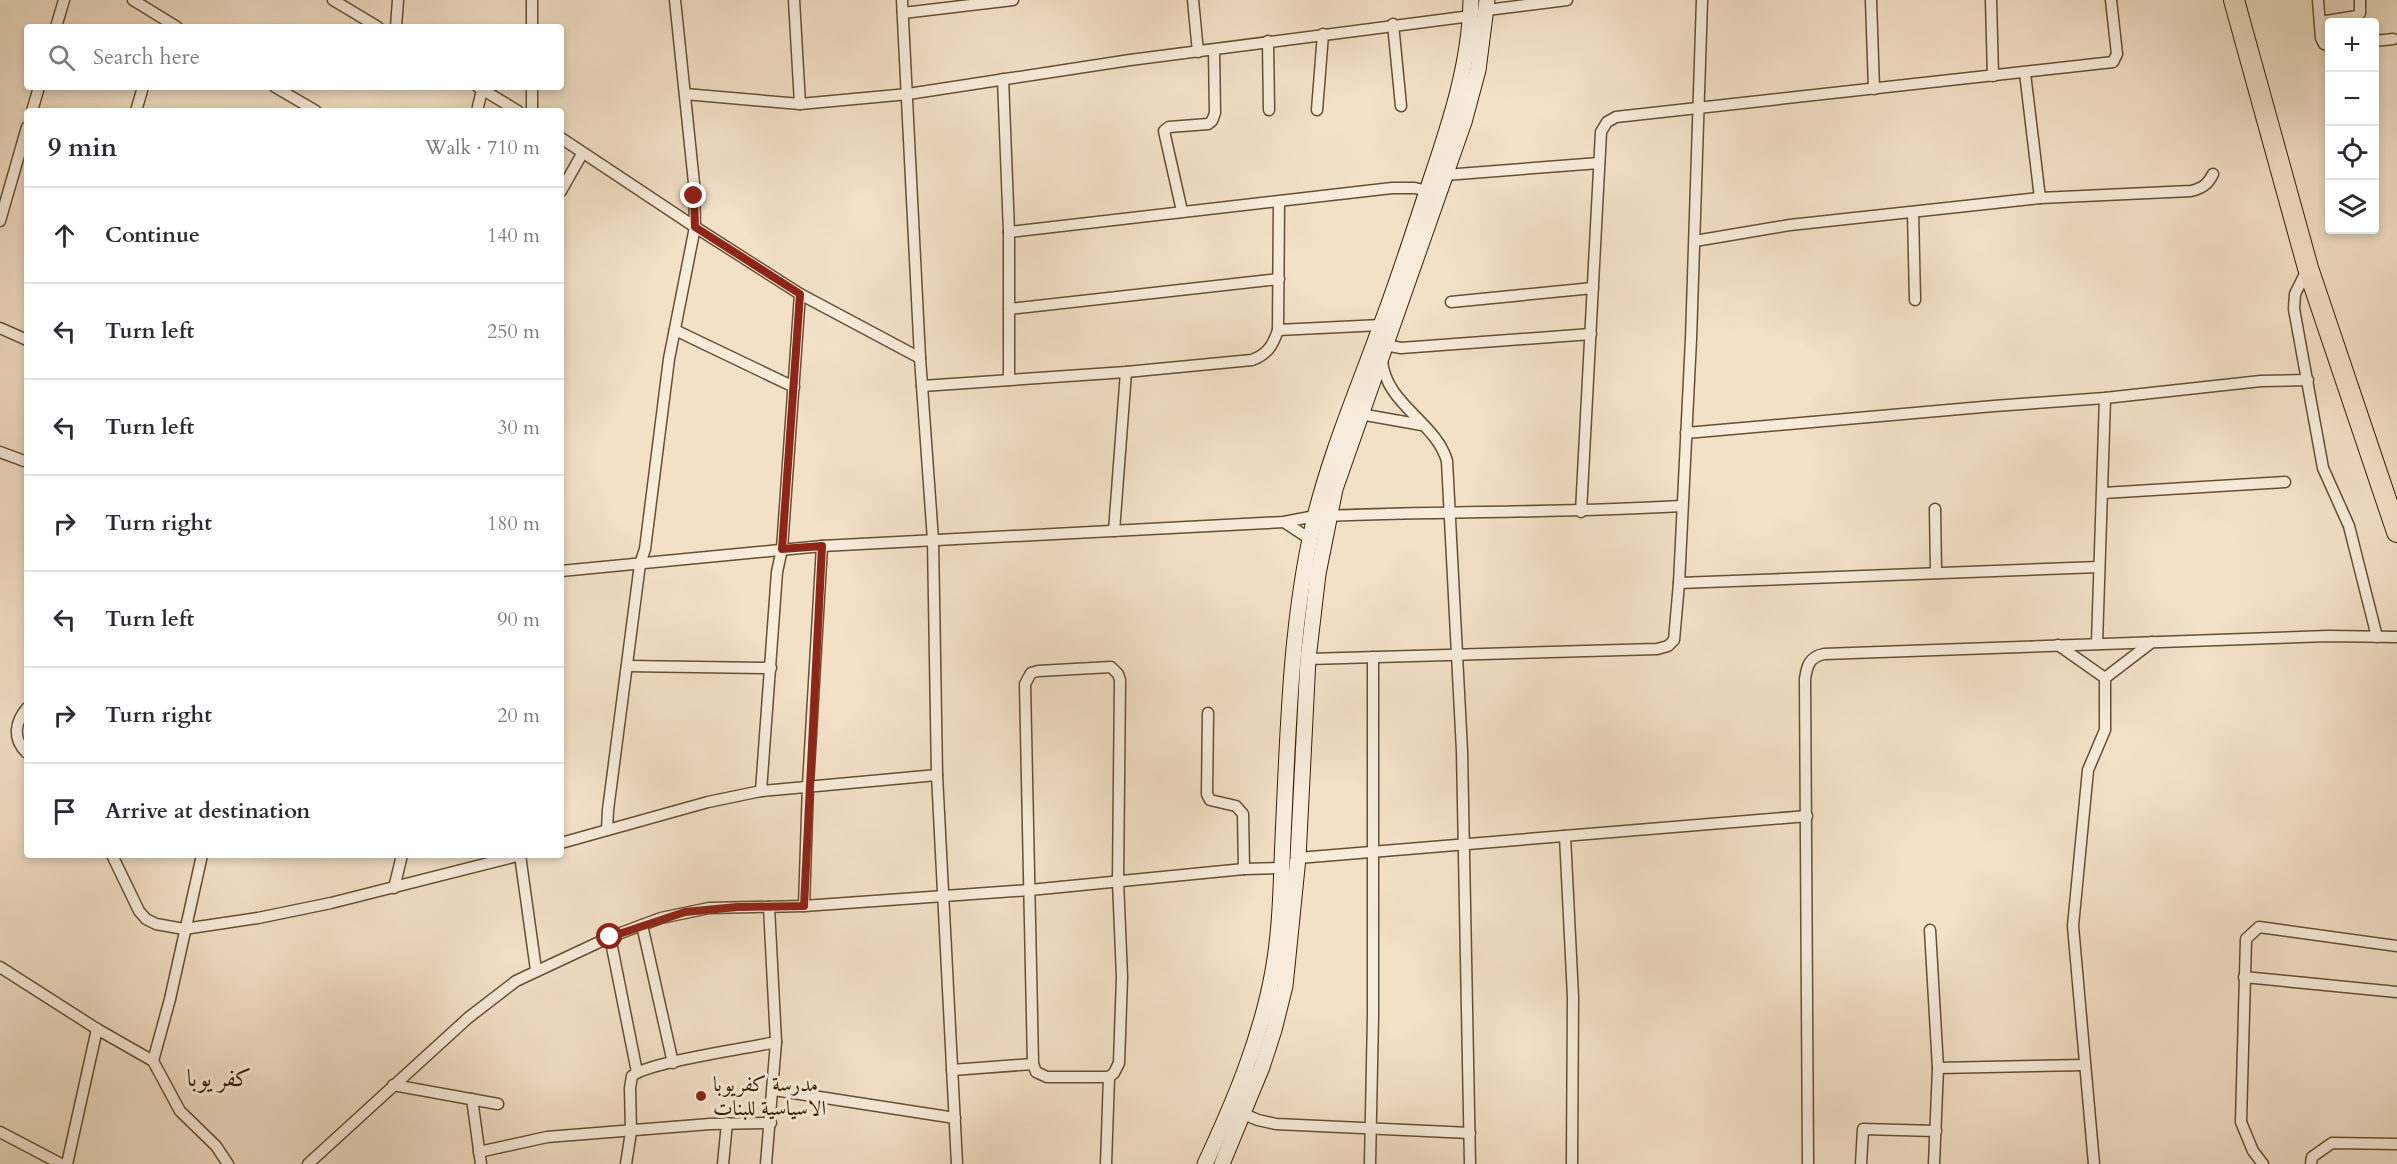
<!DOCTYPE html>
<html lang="en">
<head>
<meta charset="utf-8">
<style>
  :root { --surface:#fff; --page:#f2f2f3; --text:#2b2b33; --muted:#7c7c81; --line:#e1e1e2 }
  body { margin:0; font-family:Cardo,Amiri,serif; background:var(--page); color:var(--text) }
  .controls { position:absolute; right:18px; top:18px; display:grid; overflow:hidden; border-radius:6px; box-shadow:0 3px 9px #0003 }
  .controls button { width:54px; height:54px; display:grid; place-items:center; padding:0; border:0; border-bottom:2px solid var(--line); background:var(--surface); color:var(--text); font:30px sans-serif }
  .stop { position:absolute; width:18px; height:18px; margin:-14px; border:4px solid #8f2418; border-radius:50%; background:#fff }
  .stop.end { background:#8f2418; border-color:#fff; box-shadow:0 2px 6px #0008 }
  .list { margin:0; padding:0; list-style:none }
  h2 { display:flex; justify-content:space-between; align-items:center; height:78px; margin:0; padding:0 24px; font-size:26px }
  h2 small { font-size:20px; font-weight:400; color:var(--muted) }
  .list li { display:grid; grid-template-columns:39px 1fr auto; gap:18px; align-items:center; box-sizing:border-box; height:96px; padding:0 24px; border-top:2px solid var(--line) }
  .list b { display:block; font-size:22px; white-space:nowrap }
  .list em { font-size:20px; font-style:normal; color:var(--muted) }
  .icon { flex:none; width:33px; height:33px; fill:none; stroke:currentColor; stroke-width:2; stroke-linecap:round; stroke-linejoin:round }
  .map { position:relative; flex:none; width:2397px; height:1164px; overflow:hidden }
  .search { position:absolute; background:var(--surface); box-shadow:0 3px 9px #0003; left:24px; top:24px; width:540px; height:66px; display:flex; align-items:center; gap:15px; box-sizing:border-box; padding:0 21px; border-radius:6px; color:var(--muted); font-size:22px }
  .panel { position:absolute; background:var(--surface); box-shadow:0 3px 9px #0003; left:24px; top:108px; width:540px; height:750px; border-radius:6px }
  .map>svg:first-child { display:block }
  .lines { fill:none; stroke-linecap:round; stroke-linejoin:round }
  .street-casing { stroke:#665032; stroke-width:13 }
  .secondary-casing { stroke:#382000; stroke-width:17 }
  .highway-casing { stroke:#382000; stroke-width:22 }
  .street { stroke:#f7ebdb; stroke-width:10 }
  .secondary { stroke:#f7ebdb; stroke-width:15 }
  .highway { stroke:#f2e0c7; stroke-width:20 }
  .route { stroke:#8f2418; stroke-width:8 }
  .poi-dot { fill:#8f2418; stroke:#f7ebdb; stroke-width:2 }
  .labels { text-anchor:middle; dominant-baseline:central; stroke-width:6; stroke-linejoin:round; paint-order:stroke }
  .poi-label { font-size:21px; fill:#382000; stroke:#f7ebdb; text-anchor:start }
  .quarter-label { font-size:24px; fill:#382000; stroke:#f7ebdb }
</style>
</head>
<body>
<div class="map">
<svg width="2397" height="1164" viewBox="0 0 2397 1164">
  <rect width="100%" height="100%" fill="#f2e0c7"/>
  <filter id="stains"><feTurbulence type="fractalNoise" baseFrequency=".00333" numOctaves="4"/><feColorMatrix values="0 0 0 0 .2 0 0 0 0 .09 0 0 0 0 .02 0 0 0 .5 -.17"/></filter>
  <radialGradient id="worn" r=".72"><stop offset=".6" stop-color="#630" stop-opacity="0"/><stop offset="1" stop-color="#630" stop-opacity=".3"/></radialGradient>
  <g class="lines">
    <defs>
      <g id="street">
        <path d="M133,0L177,27"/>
        <path d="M333,0L378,27"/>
        <path d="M532,0V27"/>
        <path d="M794,0L800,104"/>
        <path d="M902,0L920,358L933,540L937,775L957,1164"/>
        <path d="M1193,0L1198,52"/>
        <path d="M1871,0L1874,89"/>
        <path d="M1991,0L1993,76"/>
        <path d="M2318,0L2321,38L2324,44L2330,46"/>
        <path d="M1487,10L1567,0"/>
        <path d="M903,13L1013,0"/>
        <path d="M2320,22L2357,16L2360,13V0"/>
        <path d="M1393,24L1401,106"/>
        <path d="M56,27L64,0"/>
        <path d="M396,27L398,0"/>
        <path d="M1268,41L1269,110"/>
        <path d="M2374,41L2393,39"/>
        <path d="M2025,73L2040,198"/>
        <path d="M1003,79L1009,232V380"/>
        <path d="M275,87L316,111"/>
        <path d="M478,87L518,111"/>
        <path d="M532,87V111"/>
        <path d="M685,94L800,104L908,94L1130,60L1471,16"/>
        <path d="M1317,110L1323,34"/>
        <path d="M32,111L39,87"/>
        <path d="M136,111L143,87"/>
        <path d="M477,111L482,90"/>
        <path d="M561,138L695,227L800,294L920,358"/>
        <path d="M1445,175L1599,163"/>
        <path d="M561,191L582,154"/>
        <path d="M1182,211L1164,131L1169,127L1208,124L1212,121L1215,113L1214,50"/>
        <path d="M1913,212L1915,300"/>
        <path d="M0,221L27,127"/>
        <path d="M1009,232L1392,188H1415L1427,191"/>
        <path d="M1695,241L1790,225L2040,198L2191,191C2203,188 2208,184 2213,174"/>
        <path d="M2308,268L2295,294L2294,309L2323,468L2349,526L2377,637"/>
        <path d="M1451,302L1593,288"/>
        <path d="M1009,309L1279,279"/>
        <path d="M0,328L27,340"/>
        <path d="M675,330L794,387"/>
        <path d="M1278,330L1381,325"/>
        <path d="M1385,345L1401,348L1591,334"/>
        <path d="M1382,360C1385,404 1436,422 1447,461L1462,751L1470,1164"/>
        <path d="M922,386L1126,372L1252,360C1268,354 1273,345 1278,330L1279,202"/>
        <path d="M1360,414L1422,425"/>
        <path d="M1686,433L1994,406L2105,398L2261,381L2308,380"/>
        <path d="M0,452L27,462"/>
        <path d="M2103,493L2285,482"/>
        <path d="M1935,509L1936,572"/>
        <path d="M1581,512L1601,132L1607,122L1616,117L2113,62L2117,54L2111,0"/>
        <path d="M1329,516C1447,511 1564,513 1682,506"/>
        <path d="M1284,522L1310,539"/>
        <path d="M1114,531L1126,372"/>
        <path d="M561,571L822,546L1284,522L1315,516"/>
        <path d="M1679,583L2099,567"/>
        <path d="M2097,643L2105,398"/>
        <path d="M2058,645L2105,678V730L2088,770L2073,926L2094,1164"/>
        <path d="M1308,659L1657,649L1668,646L1674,640L1679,583L1691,339L1702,0"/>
        <path d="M627,666L771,668"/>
        <path d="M2105,678L2152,642"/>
        <path d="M27,708C15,722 12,739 27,753"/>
        <path d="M1208,713L1207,794L1210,800L1236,806L1243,814L1244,869"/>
        <path d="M761,791L777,572L782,549L800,294"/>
        <path d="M607,830L608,810L640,564L645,549L669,359L695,227L694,183L675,0"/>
        <path d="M1565,836L1573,997L1572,1164"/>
        <path d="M561,843L708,802L761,791L937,775"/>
        <path d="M112,855L139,911L146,919L156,924L184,929L258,918L331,903L521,855"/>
        <path d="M520,855L536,970"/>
        <path d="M1298,858L1807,816"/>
        <path d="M394,888L402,855"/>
        <path d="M804,906L808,785L822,546"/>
        <path d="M642,925L673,1063"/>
        <path d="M1930,930L1938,1068L1934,1164"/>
        <path d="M610,937L637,1072"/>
        <path d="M0,967L97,1029L153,1061L180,1111L216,1146L228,1164"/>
        <path d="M2244,977L2397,992"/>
        <path d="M153,1061L170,999L202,855"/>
        <path d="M1938,1068L2084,1065"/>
        <path d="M952,1070L1033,1064"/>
        <path d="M393,1085L498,1104"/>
        <path d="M774,1090L955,1118"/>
        <path d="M472,1099L481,1164"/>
        <path d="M1236,1111L1258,1120L1276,1124L1470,1133"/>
        <path d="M0,1132L61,1164"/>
        <path d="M479,1152L547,1137L710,1124L771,1123"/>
        <path d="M67,1164L97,1029"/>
        <path d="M308,1164L468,1018L516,981L610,937L661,918L709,908L804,906L1030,890L1244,869L1282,868"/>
        <path d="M626,1164L631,1132L630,1088L632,1076C649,1062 749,1048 776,1042"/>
        <path d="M723,1164L727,1123"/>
        <path d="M766,1164L776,1042L769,907"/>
        <path d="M1106,1164L1109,1077L1114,1073L1119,1063L1122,977L1118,881L1120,680L1118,674L1111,667L1038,671L1031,673L1025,684L1033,1064L1036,1072L1047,1077H1109"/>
        <path d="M1370,1164L1373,1015V657"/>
        <path d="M1808,1164L1805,679C1807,666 1809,657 1824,654L2328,636L2397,637"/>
        <path d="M1861,1164L1863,1129L1936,1131"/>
        <path d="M2263,1164L2253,1151L2241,1122L2246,939L2259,927L2397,946"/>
        <path d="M2311,1164L2312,1157L2332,1143L2397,1144"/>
      </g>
      <g id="secondary">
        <path d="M1205,1164C1234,1102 1261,1038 1273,971C1281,927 1281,882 1283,838C1288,734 1290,627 1313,525C1329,456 1357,392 1381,325C1399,278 1414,230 1430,182C1450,123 1470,63 1471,0"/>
        <path d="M1222,1164L1262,1067L1274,1030L1285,986L1298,858L1308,659L1318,574L1335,489L1464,122L1478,70L1487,0"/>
      </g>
      <path id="highway" d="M2234,0L2308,268L2397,532"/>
    </defs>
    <use href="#street" class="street-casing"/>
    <use href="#secondary" class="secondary-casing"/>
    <use href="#highway" class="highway-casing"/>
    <use href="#street" class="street"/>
    <use href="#secondary" class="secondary"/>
    <use href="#highway" class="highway"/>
  </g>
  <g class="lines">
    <path class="route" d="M610,937L685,912L737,907L804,906L822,546L782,549L800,294L695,227L694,196"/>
  </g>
  <circle class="poi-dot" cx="701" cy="1096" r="6"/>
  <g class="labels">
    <g class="poi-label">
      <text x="713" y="1084">مدرسة كفريوبا<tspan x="713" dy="24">الاسياسية للبنات</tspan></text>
    </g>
    <g class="quarter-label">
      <text x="219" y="1078">كفر يوبا</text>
    </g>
  </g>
  <rect width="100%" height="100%" filter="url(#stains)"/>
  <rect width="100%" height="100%" fill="url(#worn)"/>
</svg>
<div class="controls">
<button>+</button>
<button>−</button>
<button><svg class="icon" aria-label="locate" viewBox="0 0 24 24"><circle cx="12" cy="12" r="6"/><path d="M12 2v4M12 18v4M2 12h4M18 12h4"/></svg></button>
<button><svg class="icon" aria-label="layers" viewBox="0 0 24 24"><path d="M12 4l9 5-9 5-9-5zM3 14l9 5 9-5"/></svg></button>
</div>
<div class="stop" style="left:610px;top:937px"></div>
<div class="stop end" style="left:694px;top:196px"></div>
<div class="search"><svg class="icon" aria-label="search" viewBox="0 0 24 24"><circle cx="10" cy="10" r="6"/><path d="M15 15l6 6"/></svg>Search here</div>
<section class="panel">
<h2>9 min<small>Walk · 710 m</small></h2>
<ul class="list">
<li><svg class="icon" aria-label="ahead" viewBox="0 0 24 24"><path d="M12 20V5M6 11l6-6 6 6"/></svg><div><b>Continue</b></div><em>140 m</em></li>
<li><svg class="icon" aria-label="left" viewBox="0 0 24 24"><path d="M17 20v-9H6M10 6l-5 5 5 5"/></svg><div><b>Turn left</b></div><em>250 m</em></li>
<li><svg class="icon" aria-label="left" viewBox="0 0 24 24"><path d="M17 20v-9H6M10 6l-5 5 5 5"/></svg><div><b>Turn left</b></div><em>30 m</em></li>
<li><svg class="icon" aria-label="right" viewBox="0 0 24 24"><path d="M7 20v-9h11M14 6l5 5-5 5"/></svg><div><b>Turn right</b></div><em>180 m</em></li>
<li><svg class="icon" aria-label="left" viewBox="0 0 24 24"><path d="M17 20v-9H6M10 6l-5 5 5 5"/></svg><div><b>Turn left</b></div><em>90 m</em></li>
<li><svg class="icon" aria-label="right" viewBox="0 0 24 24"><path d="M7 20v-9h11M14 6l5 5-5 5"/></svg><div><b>Turn right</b></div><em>20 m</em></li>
<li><svg class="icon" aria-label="arrive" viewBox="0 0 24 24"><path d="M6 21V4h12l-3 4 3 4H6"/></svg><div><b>Arrive at destination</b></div></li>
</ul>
</section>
</div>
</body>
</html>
